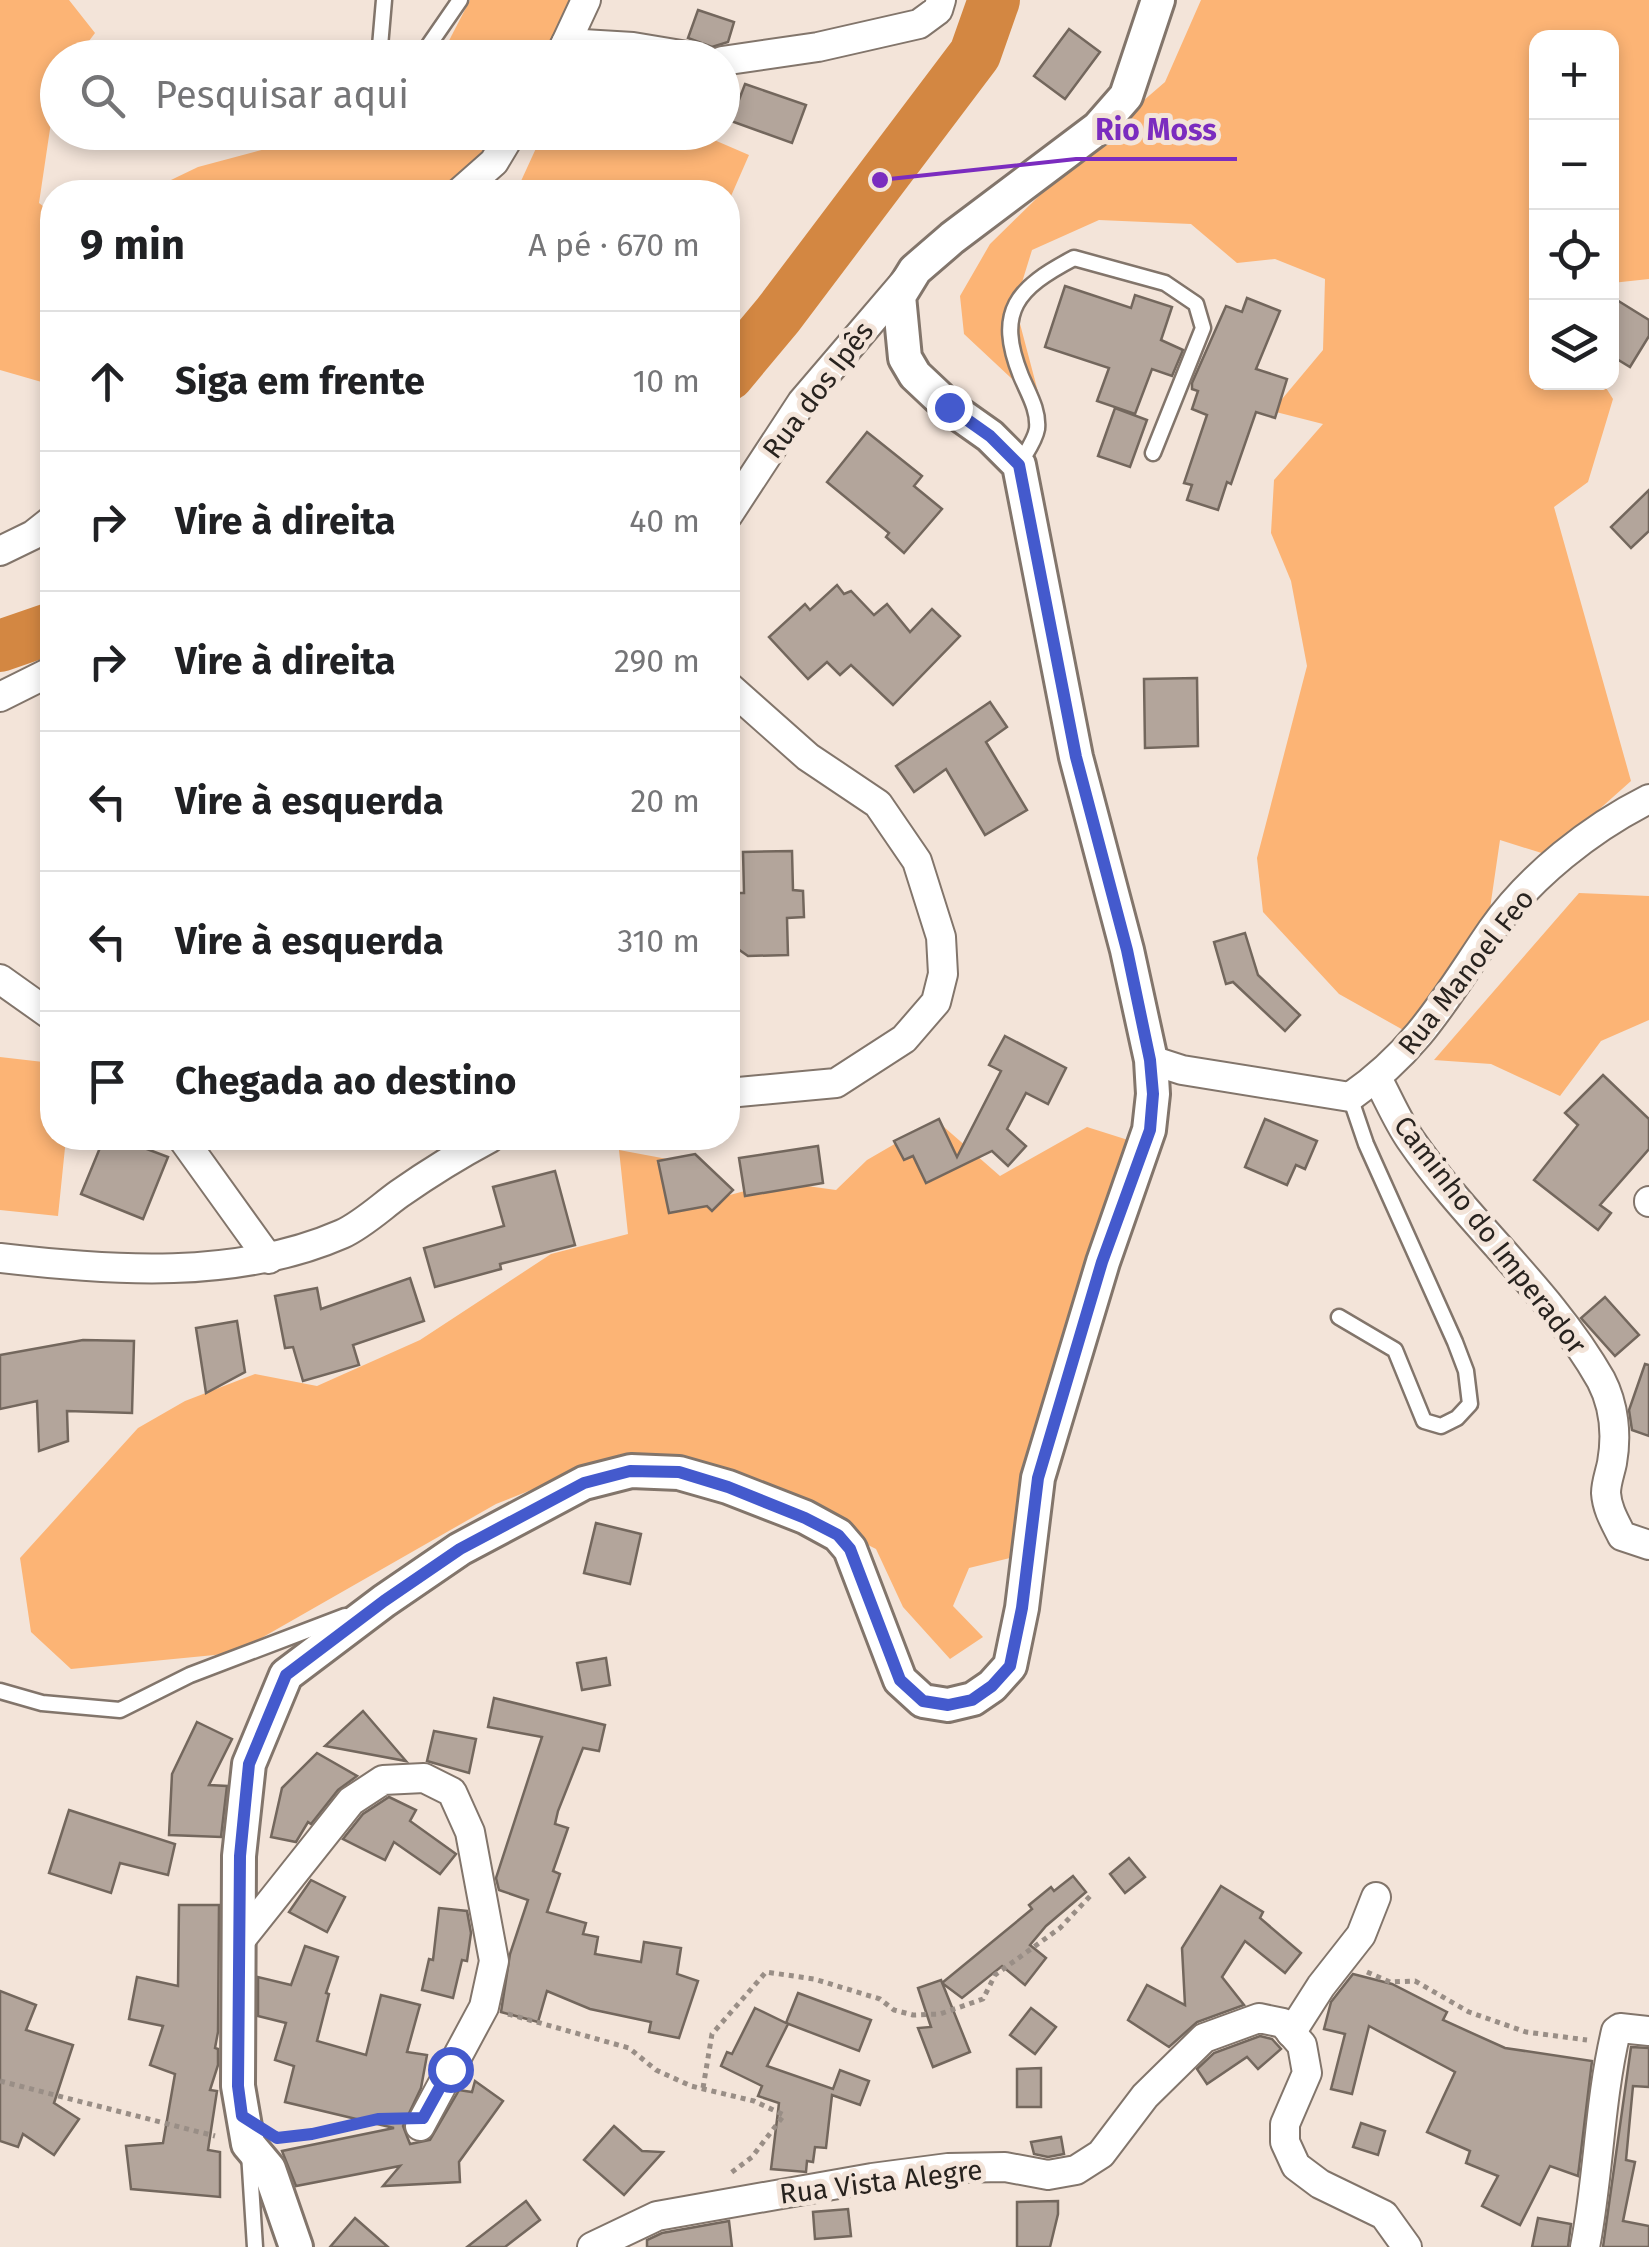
<!DOCTYPE html>
<html lang="pt">
<head>
<meta charset="utf-8">
<style>
  :root { --surface:#fff; --page:#f2f2f2; --text:#202124; --muted:#757577; --line:#e0e0e0 }
  body { margin:0; font-family:"Fira Sans",sans-serif; background:var(--page); color:var(--text) }
  .controls { position:absolute; right:30px; top:30px; display:grid; overflow:hidden; border-radius:20px; box-shadow:0 5px 15px #0003 }
  .controls button { width:90px; height:90px; display:grid; place-items:center; padding:0; border:0; border-bottom:2px solid var(--line); background:var(--surface); color:var(--text); font:50px sans-serif }
  .stop { position:absolute; width:30px; height:30px; margin:-22px; border:8px solid #445acd; border-radius:50%; background:#fff }
  .stop.end { background:#445acd; border-color:#fff; box-shadow:0 2px 10px #0008 }
  .list { margin:0; padding:0; list-style:none }
  h2 { display:flex; justify-content:space-between; align-items:center; height:130px; margin:0; padding:0 40px; font-size:42px }
  h2 small { font-size:32px; font-weight:400; color:var(--muted) }
  .list li { display:grid; grid-template-columns:65px 1fr auto; gap:30px; align-items:center; box-sizing:border-box; height:140px; padding:0 40px; border-top:2px solid var(--line) }
  .list b { display:block; font-size:38px; white-space:nowrap }
  .list em { font-size:32px; font-style:normal; color:var(--muted) }
  .icon { flex:none; width:55px; height:55px; fill:none; stroke:currentColor; stroke-width:2; stroke-linecap:round; stroke-linejoin:round }
  .map { position:relative; flex:none; width:1649px; height:2247px; overflow:hidden }
  .search { position:absolute; background:var(--surface); box-shadow:0 5px 15px #0003; left:40px; top:40px; width:700px; height:110px; display:flex; align-items:center; gap:25px; box-sizing:border-box; padding:0 35px; border-radius:55px; color:var(--muted); font-size:38px }
  .panel { position:absolute; background:var(--surface); box-shadow:0 5px 15px #0003; left:40px; top:180px; width:700px; height:970px; border-radius:40px }
  .map>svg:first-child { display:block }
  .green { fill:#fcb475 }
  .lines { fill:none; stroke-linecap:round; stroke-linejoin:round }
  .river { stroke:#d38742; stroke-width:52 }
  .building { fill:#b3a59b; stroke:#73675d; stroke-width:2.5 }
  .service-casing { stroke:#82756b; stroke-width:19 }
  .minor-casing { stroke:#82756b; stroke-width:32 }
  .tertiary-casing { stroke:#82756b; stroke-width:38 }
  .path { stroke:#998e86; stroke-width:5; stroke-dasharray:5 5; stroke-linecap:butt }
  .service { stroke:#fff; stroke-width:14 }
  .minor { stroke:#fff; stroke-width:28 }
  .tertiary { stroke:#fff; stroke-width:32 }
  .route { stroke:#445acd; stroke-width:12 }
  .labels { text-anchor:middle; dominant-baseline:central; stroke-width:10; stroke-linejoin:round; paint-order:stroke }
  .street-label { font-size:28px; fill:#28231f; stroke:#f3e4d9 }
  .leader { fill:none; stroke:#7b2cbf; stroke-width:4 }
  .callout-dot { fill:#7b2cbf; stroke:#f3e4d9; stroke-width:4 }
  .callout-label { font-size:30px; text-anchor:middle; font-weight:bold; fill:#7b2cbf; stroke:#f3e4d9; stroke-width:10; stroke-linejoin:round; paint-order:stroke }
</style>
</head>
<body>
<div class="map">
<svg width="1649" height="2247" viewBox="0 0 1649 2247">
  <rect width="100%" height="100%" fill="#f3e4d9"/>
  <g class="green">
    <path d="M0,0H69L95,33L77,57L58,58L57,82L39,203L52,213V385L0,370Z"/>
    <path d="M470,0H594L564,57L440,58Z"/>
    <path d="M1201,0H1649V279L1612,283V38H1536V382L1603,383L1613,399L1588,482L1554,507L1631,781L1548,855L1500,840L1487,929L1405,1031L1339,994L1263,912L1257,858L1307,666L1291,581L1271,533L1274,480L1323,424L1272,411L1323,350L1325,279L1275,259L1237,263L1191,224L1099,220L1032,250L1015,305L1042,407L964,334L960,296L990,244L1085,151L1165,82Z"/>
    <path d="M325,133H502L453,181L411,192H146L198,167Z"/>
    <path d="M543,133H698L749,155L728,203V192H516Z"/>
    <path d="M1579,893L1649,896V1020L1601,1041L1560,1096L1491,1064L1434,1060Z"/>
    <path d="M0,1057L52,1063V1138H66L58,1216L0,1210Z"/>
    <path d="M936,1120L1000,1176L1087,1127L1147,1146L1150,1182L1054,1400L1010,1558L969,1568L953,1606L983,1637L950,1659L903,1607L876,1549L725,1473L621,1454L496,1504L235,1653L71,1669L31,1632L20,1558L138,1428L185,1401L255,1374L317,1386L420,1340L551,1254L628,1234L619,1150L678,1161L693,1205L778,1182L836,1190L867,1160Z"/>
  </g>
  <g class="lines">
    <g class="river">
      <path d="M728,375L778,315L975,54L994,0"/>
      <path d="M0,646L52,628"/>
    </g>
  </g>
  <g class="building">
    <path d="M698,10L734,22L728,42L712,47L688,38Z"/>
    <path d="M1069,29L1100,52L1065,99L1034,76Z"/>
    <path d="M745,84L806,105L792,143L731,121Z"/>
    <path d="M1065,286L1131,308L1135,295L1172,307L1161,340L1183,350L1172,376L1152,369L1135,414L1097,401L1109,368L1045,347Z"/>
    <path d="M1612,297L1649,320V336L1630,367L1612,356Z"/>
    <path d="M1247,298L1280,311L1256,369L1287,379L1275,418L1256,412L1231,484L1227,482L1218,510L1187,500L1192,485L1184,483L1207,415L1192,409L1198,391L1192,389V383L1226,306L1242,312Z"/>
    <path d="M1115,408L1147,420L1130,467L1098,456Z"/>
    <path d="M867,432L922,476L914,486L942,509L904,553L886,537L889,533L827,482Z"/>
    <path d="M1649,490V531L1631,548L1611,527Z"/>
    <path d="M837,585L844,594L851,591L874,615L887,604L910,632L932,609L960,636L893,705L851,665L840,675L827,662L808,679L769,637L805,604L810,610Z"/>
    <path d="M1197,678L1198,746L1145,748L1144,679Z"/>
    <path d="M990,702L1007,727L986,742L1027,810L985,835L946,769L914,792L896,766Z"/>
    <path d="M792,851L793,890L803,891L804,917L787,918L788,955L748,956L728,942V893H744L743,852Z"/>
    <path d="M1245,933L1258,975L1300,1015L1285,1031L1233,982L1226,984L1214,942Z"/>
    <path d="M1005,1036L1066,1068L1048,1104L1026,1093L1007,1129L1026,1146L1008,1166L992,1151L926,1183L913,1156L904,1160L894,1141L939,1119L957,1157L1001,1071L989,1065Z"/>
    <path d="M1603,1075L1649,1119V1149L1600,1205L1611,1213L1598,1230L1534,1180L1578,1125L1565,1113Z"/>
    <path d="M1265,1119L1317,1141L1305,1169L1296,1165L1287,1185L1245,1167Z"/>
    <path d="M104,1138H118L168,1157L143,1219L81,1194Z"/>
    <path d="M818,1146L823,1183L745,1196L739,1158Z"/>
    <path d="M695,1154L733,1190L712,1211L707,1206L669,1213L658,1161Z"/>
    <path d="M555,1171L575,1245L500,1264L501,1269L435,1287L424,1248L504,1226L493,1187Z"/>
    <path d="M410,1278L424,1321L353,1345L359,1365L303,1381L293,1347L285,1348L275,1296L317,1288L321,1309Z"/>
    <path d="M1605,1297L1639,1335L1615,1356L1581,1318Z"/>
    <path d="M237,1321L245,1372L206,1393L196,1328Z"/>
    <path d="M83,1340L134,1341L132,1413L67,1411L68,1441L39,1451L37,1401L0,1409V1355Z"/>
    <path d="M1645,1364L1649,1365V1436L1632,1430L1629,1410Z"/>
    <path d="M596,1523L641,1534L630,1584L584,1573Z"/>
    <path d="M606,1658L610,1685L582,1690L577,1663Z"/>
    <path d="M494,1698L605,1725L599,1751L583,1748L558,1811L555,1824L568,1828L553,1871L560,1874L547,1912L586,1923L583,1934L598,1937L595,1954L641,1962L644,1942L681,1948L677,1974L698,1981L679,2038L649,2032L651,2022L590,2009L547,1991L538,2022L501,2012L510,1954L528,1900L499,1890L496,1878L542,1737L488,1727Z"/>
    <path d="M363,1711L406,1761L325,1746Z"/>
    <path d="M197,1722L232,1739L209,1785L227,1786L221,1837L169,1835L172,1774Z"/>
    <path d="M434,1731L476,1739L469,1773L427,1761Z"/>
    <path d="M317,1753L357,1776L338,1790L311,1824L308,1822L296,1842L271,1837L282,1788Z"/>
    <path d="M389,1797L416,1810L410,1821L456,1854L440,1874L394,1842L385,1860L343,1839L363,1814Z"/>
    <path d="M69,1810L175,1844L168,1875L120,1863L111,1893L49,1873Z"/>
    <path d="M1129,1858L1145,1877L1125,1893L1110,1874Z"/>
    <path d="M1073,1876L1086,1892L1046,1926L1030,1945L1046,1958L1025,1985L1002,1966L962,1998L942,1983L1032,1909L1029,1905L1051,1887L1054,1891Z"/>
    <path d="M311,1880L345,1897L327,1932L289,1912Z"/>
    <path d="M1221,1886L1263,1912L1260,1918L1301,1953L1285,1973L1245,1941L1222,1977L1244,2005L1197,2022L1169,2047L1128,2020L1147,1985L1185,2005L1182,1948Z"/>
    <path d="M179,1905H219L218,2032L215,2048L218,2049V2065L210,2090L217,2091L208,2150L220,2152V2197L131,2189L126,2146L163,2143L175,2074L150,2065L163,2026L129,2019L137,1977L178,1986Z"/>
    <path d="M439,1908L467,1911L471,1933L467,1961L462,1960L453,1998L422,1990L429,1959L433,1960Z"/>
    <path d="M305,1946L338,1957L326,1993L329,1994L317,2041L366,2055L381,1995L420,2005L407,2052L427,2055L421,2088L403,2126L410,2144L430,2140L459,2090L472,2092L475,2081L503,2101L459,2162L460,2182L383,2186L400,2166L296,2186L282,2151L394,2128L285,2102L294,2066L275,2060L286,2023L258,2016V1977L291,1985Z"/>
    <path d="M1353,1974L1392,1984L1447,2012L1443,2020L1505,2048L1592,2061L1578,2176L1550,2166L1520,2225L1482,2206L1498,2176L1466,2163L1470,2151L1427,2132L1455,2072L1369,2026L1352,2094L1331,2089L1345,2034L1324,2029L1331,2002Z"/>
    <path d="M941,1980L970,2052L933,2067L918,2028L931,2027L918,1988Z"/>
    <path d="M0,1991L36,2005L26,2030L73,2045L54,2103L79,2119L54,2155L23,2134L18,2147L0,2141Z"/>
    <path d="M798,1993L871,2020L859,2051L786,2023Z"/>
    <path d="M755,2008L788,2024L767,2066L833,2089L840,2070L869,2081L860,2105L832,2095L826,2148L815,2147L813,2162L807,2161L806,2172L771,2169L779,2103L758,2096L762,2086L721,2066L727,2052L732,2054Z"/>
    <path d="M1031,2008L1056,2027L1035,2054L1010,2035Z"/>
    <path d="M1260,2036L1272,2039L1281,2049L1258,2069L1247,2057L1207,2084L1197,2069L1214,2053Z"/>
    <path d="M1631,2047L1649,2048V2087L1633,2086L1626,2160L1635,2162L1623,2221L1649,2226V2247H1603Z"/>
    <path d="M1041,2068V2107H1017V2069Z"/>
    <path d="M1361,2123L1385,2131L1378,2155L1353,2147Z"/>
    <path d="M614,2126L642,2151L663,2152L624,2195L584,2160Z"/>
    <path d="M1061,2137L1064,2154L1048,2157L1034,2154L1031,2142Z"/>
    <path d="M526,2201L540,2220L505,2247H467Z"/>
    <path d="M1058,2201V2214L1050,2247H1017V2202Z"/>
    <path d="M848,2209L851,2236L815,2239L813,2212Z"/>
    <path d="M355,2218L388,2247H330Z"/>
    <path d="M1538,2218L1571,2224L1568,2247H1532Z"/>
    <path d="M729,2221L732,2247H647V2240L662,2233Z"/>
  </g>
  <g class="lines">
    <defs>
      <g id="service">
        <path d="M379,58L384,0"/>
        <path d="M420,58L460,0"/>
        <path d="M1019,465C1025,454 1035,441 1037,429C1039,410 1028,393 1021,376C995,311 1017,288 1074,258L1165,283L1196,304L1203,328L1153,453"/>
        <path d="M1339,1317L1395,1350L1424,1421L1441,1426L1457,1418L1470,1404L1466,1371L1455,1342L1366,1144L1350,1097"/>
        <path d="M0,1691L42,1703L120,1710L190,1675L345,1616"/>
        <path d="M249,2153L255,2247"/>
      </g>
      <g id="minor">
        <path d="M566,43L586,0"/>
        <path d="M558,58L566,43L633,47L699,58"/>
        <path d="M722,61L818,47L919,24L938,10L941,0"/>
        <path d="M460,192L494,162L512,132"/>
        <path d="M728,515L802,402L908,278"/>
        <path d="M0,551L33,535L52,520"/>
        <path d="M728,686L808,757L878,804L917,861L941,937L943,974L936,1002L904,1039L836,1083L728,1093"/>
        <path d="M0,697L52,671"/>
        <path d="M0,979L52,1016"/>
        <path d="M1151,1060L1182,1070L1350,1097C1419,1049 1446,997 1492,930C1530,876 1591,828 1649,799"/>
        <path d="M1377,1078C1388,1098 1397,1120 1410,1139C1468,1224 1550,1290 1601,1380C1614,1405 1617,1435 1612,1463C1610,1473 1606,1483 1606,1493C1607,1509 1615,1522 1622,1536L1649,1545"/>
        <path d="M182,1138L269,1259"/>
        <path d="M1649,1201V1202"/>
        <path d="M0,1258C111,1271 237,1280 342,1234C362,1225 381,1207 399,1194C429,1173 458,1155 490,1138"/>
        <path d="M239,1942L351,1801L383,1780L424,1778L452,1792L470,1832L494,1961L484,2007L420,2126"/>
        <path d="M1291,2033L1321,1986L1361,1935L1376,1897"/>
        <path d="M592,2247L657,2216L872,2178L948,2168L1005,2167L1048,2175L1076,2170L1101,2154L1145,2096L1204,2038L1259,2018L1283,2023L1302,2045L1307,2073L1285,2124V2142L1296,2166L1320,2184L1384,2215L1407,2247"/>
        <path d="M1585,2247C1599,2175 1599,2103 1616,2031L1620,2028L1649,2031"/>
      </g>
      <path id="tertiary" d="M296,2247L269,2169L248,2144L238,2086L239,1856L249,1764L286,1675L384,1601L460,1549L584,1483L631,1471L679,1473L728,1487L805,1517L838,1535L850,1549L900,1680L923,1701L948,1705L973,1699L992,1686L1010,1666L1022,1608L1038,1478L1103,1262L1149,1130L1153,1094L1151,1060L1127,950L1076,757L1019,465L990,436L949,407L915,375L905,358L899,296L915,270L952,238L1098,128L1126,96L1158,0"/>
    </defs>
    <use href="#service" class="service-casing"/>
    <use href="#minor" class="minor-casing"/>
    <use href="#tertiary" class="tertiary-casing"/>
    <g class="path">
      <path d="M1367,1972L1390,1982L1415,1981L1469,2012L1526,2032L1587,2040"/>
      <path d="M508,2014L629,2048L656,2070L691,2086L754,2101L784,2115L752,2157L728,2175"/>
      <path d="M0,2081L215,2136"/>
      <path d="M703,2088L712,2034L766,1972L814,1979L880,1999L894,2010L913,2015L940,2014L983,1999L995,1975L1060,1928L1093,1893"/>
      <path d="M279,2138L396,2118"/>
    </g>
    <use href="#service" class="service"/>
    <use href="#minor" class="minor"/>
    <use href="#tertiary" class="tertiary"/>
  </g>
  <g class="lines">
    <path class="route" d="M450,2069L423,2118L378,2119L312,2134L277,2138L242,2116L238,2086L240,1856L249,1764L286,1675L384,1601L460,1549L584,1483L630,1471L679,1472L728,1487L805,1518L838,1535L850,1549L900,1680L923,1701L948,1705L972,1700L992,1686L1010,1666L1022,1608L1038,1478L1102,1262L1150,1130L1153,1094L1150,1060L1127,950L1076,757L1019,465L990,436L949,407"/>
  </g>
  <g class="labels">
    <g class="street-label">
      <text transform="translate(818 390) rotate(-53)">Rua dos Ipês</text>
      <text transform="translate(1466 972) rotate(-52)">Rua Manoel Feo</text>
      <text transform="translate(1490 1235) rotate(52)">Caminho do Imperador</text>
      <text transform="translate(881 2182) rotate(-7)">Rua Vista Alegre</text>
    </g>
  </g>
  <path class="leader" d="M880 180L1076 159H1237"/>
  <circle class="callout-dot" cx="880" cy="180" r="10"/>
  <g class="callout-label">
    <text x="1156" y="140">Rio Moss</text>
  </g>
</svg>
<div class="controls">
<button>+</button>
<button>−</button>
<button><svg class="icon" aria-label="locate" viewBox="0 0 24 24"><circle cx="12" cy="12" r="6"/><path d="M12 2v4M12 18v4M2 12h4M18 12h4"/></svg></button>
<button><svg class="icon" aria-label="layers" viewBox="0 0 24 24"><path d="M12 4l9 5-9 5-9-5zM3 14l9 5 9-5"/></svg></button>
</div>
<div class="stop" style="left:450px;top:2069px"></div>
<div class="stop end" style="left:949px;top:407px"></div>
<div class="search"><svg class="icon" aria-label="search" viewBox="0 0 24 24"><circle cx="10" cy="10" r="6"/><path d="M15 15l6 6"/></svg>Pesquisar aqui</div>
<section class="panel">
<h2>9 min<small>A pé · 670 m</small></h2>
<ul class="list">
<li><svg class="icon" aria-label="ahead" viewBox="0 0 24 24"><path d="M12 20V5M6 11l6-6 6 6"/></svg><div><b>Siga em frente</b></div><em>10 m</em></li>
<li><svg class="icon" aria-label="right" viewBox="0 0 24 24"><path d="M7 20v-9h11M14 6l5 5-5 5"/></svg><div><b>Vire à direita</b></div><em>40 m</em></li>
<li><svg class="icon" aria-label="right" viewBox="0 0 24 24"><path d="M7 20v-9h11M14 6l5 5-5 5"/></svg><div><b>Vire à direita</b></div><em>290 m</em></li>
<li><svg class="icon" aria-label="left" viewBox="0 0 24 24"><path d="M17 20v-9H6M10 6l-5 5 5 5"/></svg><div><b>Vire à esquerda</b></div><em>20 m</em></li>
<li><svg class="icon" aria-label="left" viewBox="0 0 24 24"><path d="M17 20v-9H6M10 6l-5 5 5 5"/></svg><div><b>Vire à esquerda</b></div><em>310 m</em></li>
<li><svg class="icon" aria-label="arrive" viewBox="0 0 24 24"><path d="M6 21V4h12l-3 4 3 4H6"/></svg><div><b>Chegada ao destino</b></div></li>
</ul>
</section>
</div>
</body>
</html>
